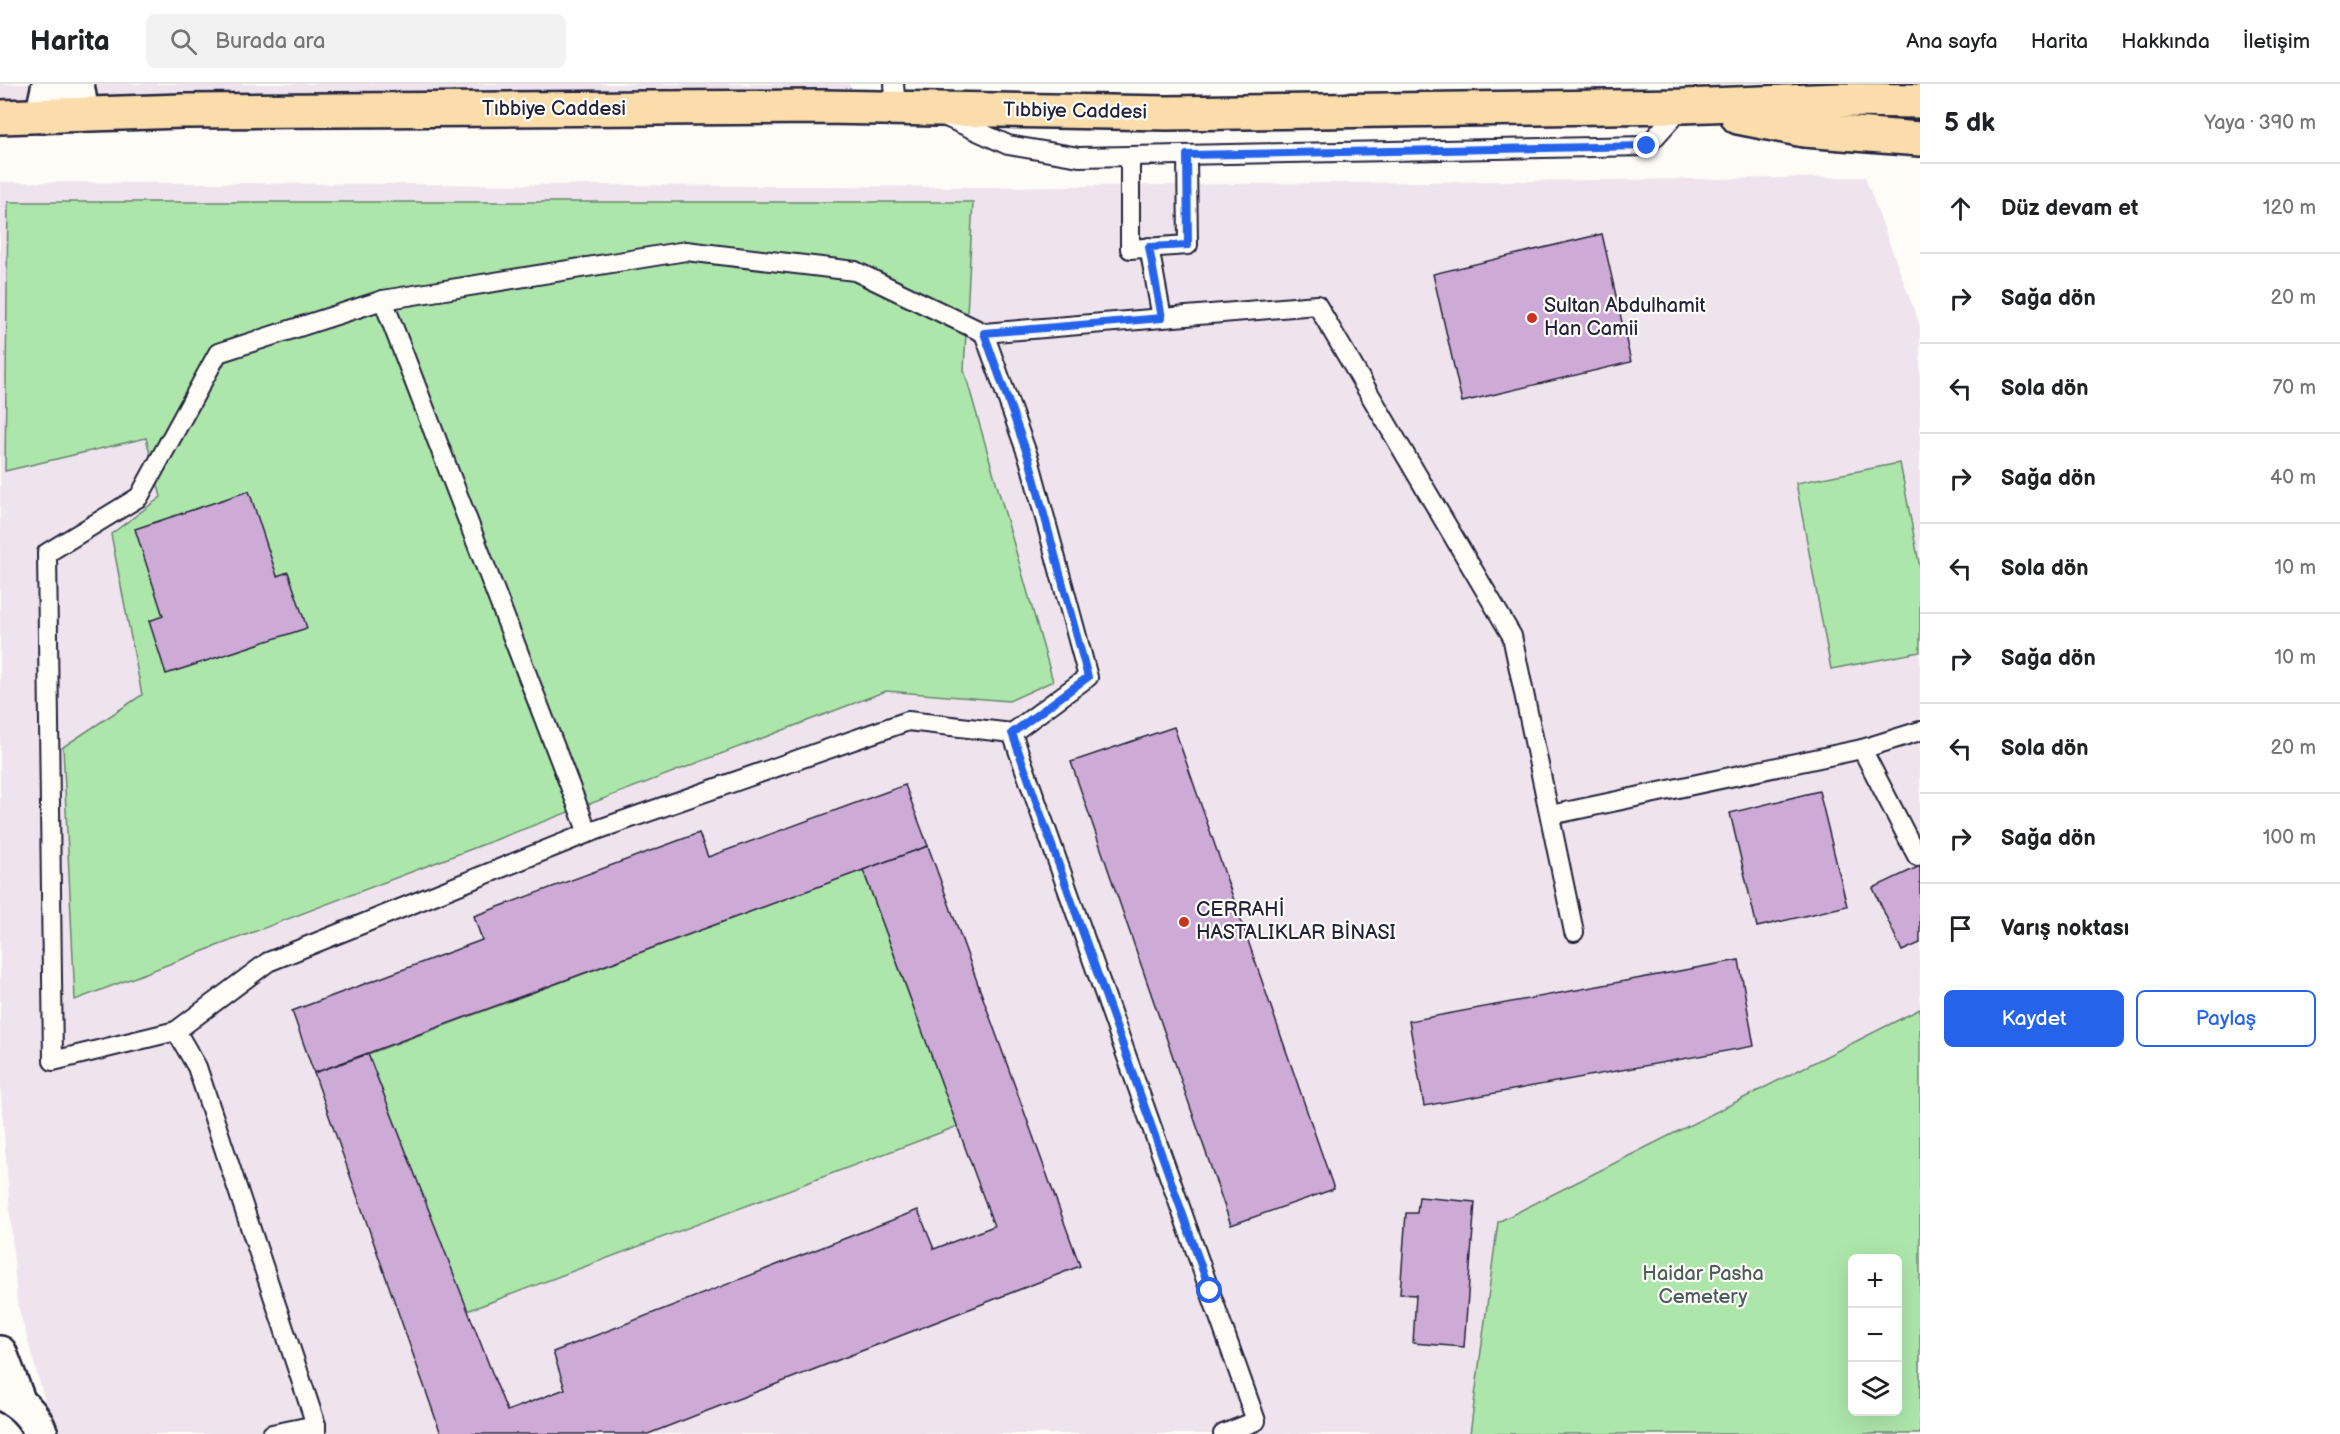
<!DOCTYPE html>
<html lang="tr">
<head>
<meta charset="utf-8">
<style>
  :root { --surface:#fff; --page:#f2f2f2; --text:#202124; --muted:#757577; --line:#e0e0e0; --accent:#2563eb }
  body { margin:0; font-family:"Balsamiq Sans",sans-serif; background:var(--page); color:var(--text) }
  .controls { position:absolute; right:18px; bottom:18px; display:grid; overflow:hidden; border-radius:9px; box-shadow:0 6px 24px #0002 }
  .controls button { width:54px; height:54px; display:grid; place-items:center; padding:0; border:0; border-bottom:2px solid var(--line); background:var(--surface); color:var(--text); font:30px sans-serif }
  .stop { position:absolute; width:18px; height:18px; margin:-14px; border:4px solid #2563eb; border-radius:50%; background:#fff }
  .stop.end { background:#2563eb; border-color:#fff; box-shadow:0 2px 6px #0008 }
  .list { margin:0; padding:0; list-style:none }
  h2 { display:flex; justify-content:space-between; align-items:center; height:78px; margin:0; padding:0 24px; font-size:26px }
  h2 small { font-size:20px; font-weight:400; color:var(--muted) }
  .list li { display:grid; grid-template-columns:39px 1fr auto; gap:18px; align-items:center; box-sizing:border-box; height:90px; padding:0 24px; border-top:2px solid var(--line) }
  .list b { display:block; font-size:22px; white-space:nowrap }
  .list em { font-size:20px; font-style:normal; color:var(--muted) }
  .actions { display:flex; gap:12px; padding:18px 24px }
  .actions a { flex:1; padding:14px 0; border:2px solid var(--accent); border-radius:9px; text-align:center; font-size:21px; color:var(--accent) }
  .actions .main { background:var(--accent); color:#fff }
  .icon { flex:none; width:33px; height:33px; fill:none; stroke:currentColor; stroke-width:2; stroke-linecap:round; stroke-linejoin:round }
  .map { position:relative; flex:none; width:1920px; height:1350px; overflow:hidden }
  header { display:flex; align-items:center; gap:36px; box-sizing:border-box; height:84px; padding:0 30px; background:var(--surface); border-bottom:2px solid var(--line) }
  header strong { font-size:28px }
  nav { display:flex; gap:33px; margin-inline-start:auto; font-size:21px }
  .search { width:420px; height:54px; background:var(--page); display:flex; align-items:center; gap:15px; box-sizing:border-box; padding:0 21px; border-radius:9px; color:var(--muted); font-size:22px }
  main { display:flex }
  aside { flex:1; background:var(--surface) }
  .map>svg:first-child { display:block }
  .built { fill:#efe4ed }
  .green { fill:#ade6aa; stroke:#688472; stroke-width:1.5; fill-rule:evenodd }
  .building { fill:#ceabd6; stroke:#22223b; stroke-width:1.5 }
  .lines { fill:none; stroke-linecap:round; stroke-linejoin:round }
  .lane-casing { stroke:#22223b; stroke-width:22 }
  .street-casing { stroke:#22223b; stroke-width:38 }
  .secondary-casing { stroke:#22223b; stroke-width:38 }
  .primary-casing { stroke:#22223b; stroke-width:38 }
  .lane { stroke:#fdfcf7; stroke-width:18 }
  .street { stroke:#fdfcf7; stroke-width:33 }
  .secondary { stroke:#fdfcf7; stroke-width:33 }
  .primary { stroke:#fbddab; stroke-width:33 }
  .route { stroke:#2563eb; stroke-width:8 }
  .poi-dot { fill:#c8321e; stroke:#fdfcf7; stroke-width:2 }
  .labels { text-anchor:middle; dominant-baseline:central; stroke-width:4.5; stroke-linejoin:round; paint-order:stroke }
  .street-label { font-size:20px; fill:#22223b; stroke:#fdfcf7 }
  .poi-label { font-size:20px; fill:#22223b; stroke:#fdfcf7; text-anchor:start }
  .park-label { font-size:20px; fill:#4c5d5c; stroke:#fdfcf7 }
</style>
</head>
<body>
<header>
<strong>Harita</strong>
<div class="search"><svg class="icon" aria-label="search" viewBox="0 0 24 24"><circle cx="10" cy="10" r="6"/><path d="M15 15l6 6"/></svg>Burada ara</div>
<nav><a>Ana sayfa</a><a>Harita</a><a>Hakkında</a><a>İletişim</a></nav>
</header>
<main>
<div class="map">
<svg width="1920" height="1350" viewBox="0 0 1920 1350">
  <rect width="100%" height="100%" fill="#fdfcf7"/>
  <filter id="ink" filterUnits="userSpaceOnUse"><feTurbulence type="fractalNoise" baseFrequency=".0167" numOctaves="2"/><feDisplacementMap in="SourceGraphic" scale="12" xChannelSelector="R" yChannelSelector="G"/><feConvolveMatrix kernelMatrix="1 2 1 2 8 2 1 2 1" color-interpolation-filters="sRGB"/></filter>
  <g filter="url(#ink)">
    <g class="built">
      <path d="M0,0H850V6L39,15H0Z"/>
      <path d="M1865,93L1920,242V925L1498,1138L1470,1350H54L17,1218L0,998V98L978,103Z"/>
    </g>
    <g class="green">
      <path d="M8,118H973L964,286L1053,597L1009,617L886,607L75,916L63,663L142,611L111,450L161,413L146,354L5,387Z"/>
      <path d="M1900,379L1920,484V568L1831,585L1796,399Z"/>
      <path d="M863,786L958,1042L467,1227L368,970Z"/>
      <path d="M1920,925V1350H1470L1498,1138ZM1852,1174H1898V1328H1852Z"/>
    </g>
    <g class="building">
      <path d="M1602,150L1631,278L1462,318L1433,190Z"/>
      <path d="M249,407L277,492L288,488L307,544L166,590L149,537L163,532L135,445Z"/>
      <path d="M1174,643L1334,1105L1231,1141L1071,678Z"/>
      <path d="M905,701L928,762L314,989L292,927L482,856L474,832L699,749L708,773Z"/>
      <path d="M1819,707L1847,822L1757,843L1730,729Z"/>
      <path d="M928,762L1080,1182L648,1350H441L314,989L368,970L507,1327L565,1305L553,1268L918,1126L934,1165L994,1142L863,786Z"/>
      <path d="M1920,782V859L1902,867L1873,804Z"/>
      <path d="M1739,876L1754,962L1424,1022L1409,937Z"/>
      <path d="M1419,1113L1475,1118L1464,1263L1413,1259L1416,1211L1400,1210L1406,1129H1417Z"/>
    </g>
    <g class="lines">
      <defs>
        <g id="lane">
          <path d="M894,0L896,23"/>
          <path d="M946,33L1008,61L1079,73L1130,72L1647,62L1683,22"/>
          <path d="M1130,72V165L1188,161L1187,71"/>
          <path d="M1149,163L1162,234"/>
          <path d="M383,216L588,749"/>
          <path d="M984,249L1317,221L1512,552L1574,848"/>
          <path d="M1862,665L1920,647"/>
          <path d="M1551,731L1862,665L1917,772"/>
          <path d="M176,947L53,977L47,469L139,413L218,269L383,216L686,167L855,187L984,249L1029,375L1088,593L1012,649"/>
          <path d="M272,1350L316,1341"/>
          <path d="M316,1350V1341L197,983L176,947L268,878L588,749L908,637L1012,649L1256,1337L1223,1350"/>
        </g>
        <g id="street">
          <path d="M77,0L82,30"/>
          <path d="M42,32L49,0"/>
        </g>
        <g id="secondary">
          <path d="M0,1269L19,1319"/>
          <path d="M0,1309C20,1317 34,1330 41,1350"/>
        </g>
        <g id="primary">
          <path d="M0,33L182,27L823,23L1167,29L1683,22L1839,16L1920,17"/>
          <path d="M1738,33L1804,46L1920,55"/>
        </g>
      </defs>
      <use href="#lane" class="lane-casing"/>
      <use href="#street" class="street-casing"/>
      <use href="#secondary" class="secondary-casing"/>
      <use href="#primary" class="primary-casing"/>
      <use href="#lane" class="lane"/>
      <use href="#street" class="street"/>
      <use href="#secondary" class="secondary"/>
      <use href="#primary" class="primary"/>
    </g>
  </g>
  <g class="lines" filter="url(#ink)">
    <path class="route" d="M1210,1207L1012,649L1088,593L1029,375L984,249L1162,234L1149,163L1188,161L1187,71L1647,62"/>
  </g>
  <g class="poi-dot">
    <circle cx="1532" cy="234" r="6"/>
    <circle cx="1184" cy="838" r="6"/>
  </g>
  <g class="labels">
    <g class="street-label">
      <text x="554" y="25">Tıbbiye Caddesi</text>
      <text transform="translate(1075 27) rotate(1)">Tıbbiye Caddesi</text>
    </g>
    <g class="poi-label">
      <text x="1544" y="222">Sultan Abdulhamit<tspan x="1544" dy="23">Han Camii</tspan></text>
      <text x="1196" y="826">CERRAHİ<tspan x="1196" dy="23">HASTALIKLAR BİNASI</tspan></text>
    </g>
    <g class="park-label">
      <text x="1703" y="1190">Haidar Pasha<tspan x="1703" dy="23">Cemetery</tspan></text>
    </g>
  </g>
</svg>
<div class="controls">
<button>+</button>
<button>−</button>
<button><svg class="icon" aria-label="layers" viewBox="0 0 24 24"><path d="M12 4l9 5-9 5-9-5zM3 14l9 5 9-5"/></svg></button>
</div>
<div class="stop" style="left:1210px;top:1207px"></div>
<div class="stop end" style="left:1647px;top:62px"></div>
</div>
<aside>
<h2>5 dk<small>Yaya · 390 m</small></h2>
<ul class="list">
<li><svg class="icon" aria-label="ahead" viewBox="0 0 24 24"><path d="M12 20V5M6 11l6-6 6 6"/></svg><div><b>Düz devam et</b></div><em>120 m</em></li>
<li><svg class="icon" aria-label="right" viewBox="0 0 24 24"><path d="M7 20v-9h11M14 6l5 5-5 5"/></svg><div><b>Sağa dön</b></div><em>20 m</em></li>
<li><svg class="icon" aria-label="left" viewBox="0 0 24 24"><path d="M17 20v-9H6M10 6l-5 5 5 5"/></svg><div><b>Sola dön</b></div><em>70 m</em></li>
<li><svg class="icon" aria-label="right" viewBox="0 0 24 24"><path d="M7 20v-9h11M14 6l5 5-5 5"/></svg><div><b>Sağa dön</b></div><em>40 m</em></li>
<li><svg class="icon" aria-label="left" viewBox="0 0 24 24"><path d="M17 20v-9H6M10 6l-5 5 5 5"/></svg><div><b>Sola dön</b></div><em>10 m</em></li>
<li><svg class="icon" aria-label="right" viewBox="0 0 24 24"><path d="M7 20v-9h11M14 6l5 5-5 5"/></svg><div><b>Sağa dön</b></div><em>10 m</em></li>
<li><svg class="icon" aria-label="left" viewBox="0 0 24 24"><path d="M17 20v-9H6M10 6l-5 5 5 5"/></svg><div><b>Sola dön</b></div><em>20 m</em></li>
<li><svg class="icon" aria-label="right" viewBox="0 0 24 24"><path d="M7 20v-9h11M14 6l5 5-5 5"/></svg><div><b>Sağa dön</b></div><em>100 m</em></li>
<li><svg class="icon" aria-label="arrive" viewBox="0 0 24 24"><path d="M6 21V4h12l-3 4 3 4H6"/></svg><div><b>Varış noktası</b></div></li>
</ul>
<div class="actions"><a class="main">Kaydet</a><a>Paylaş</a></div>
</aside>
</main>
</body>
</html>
